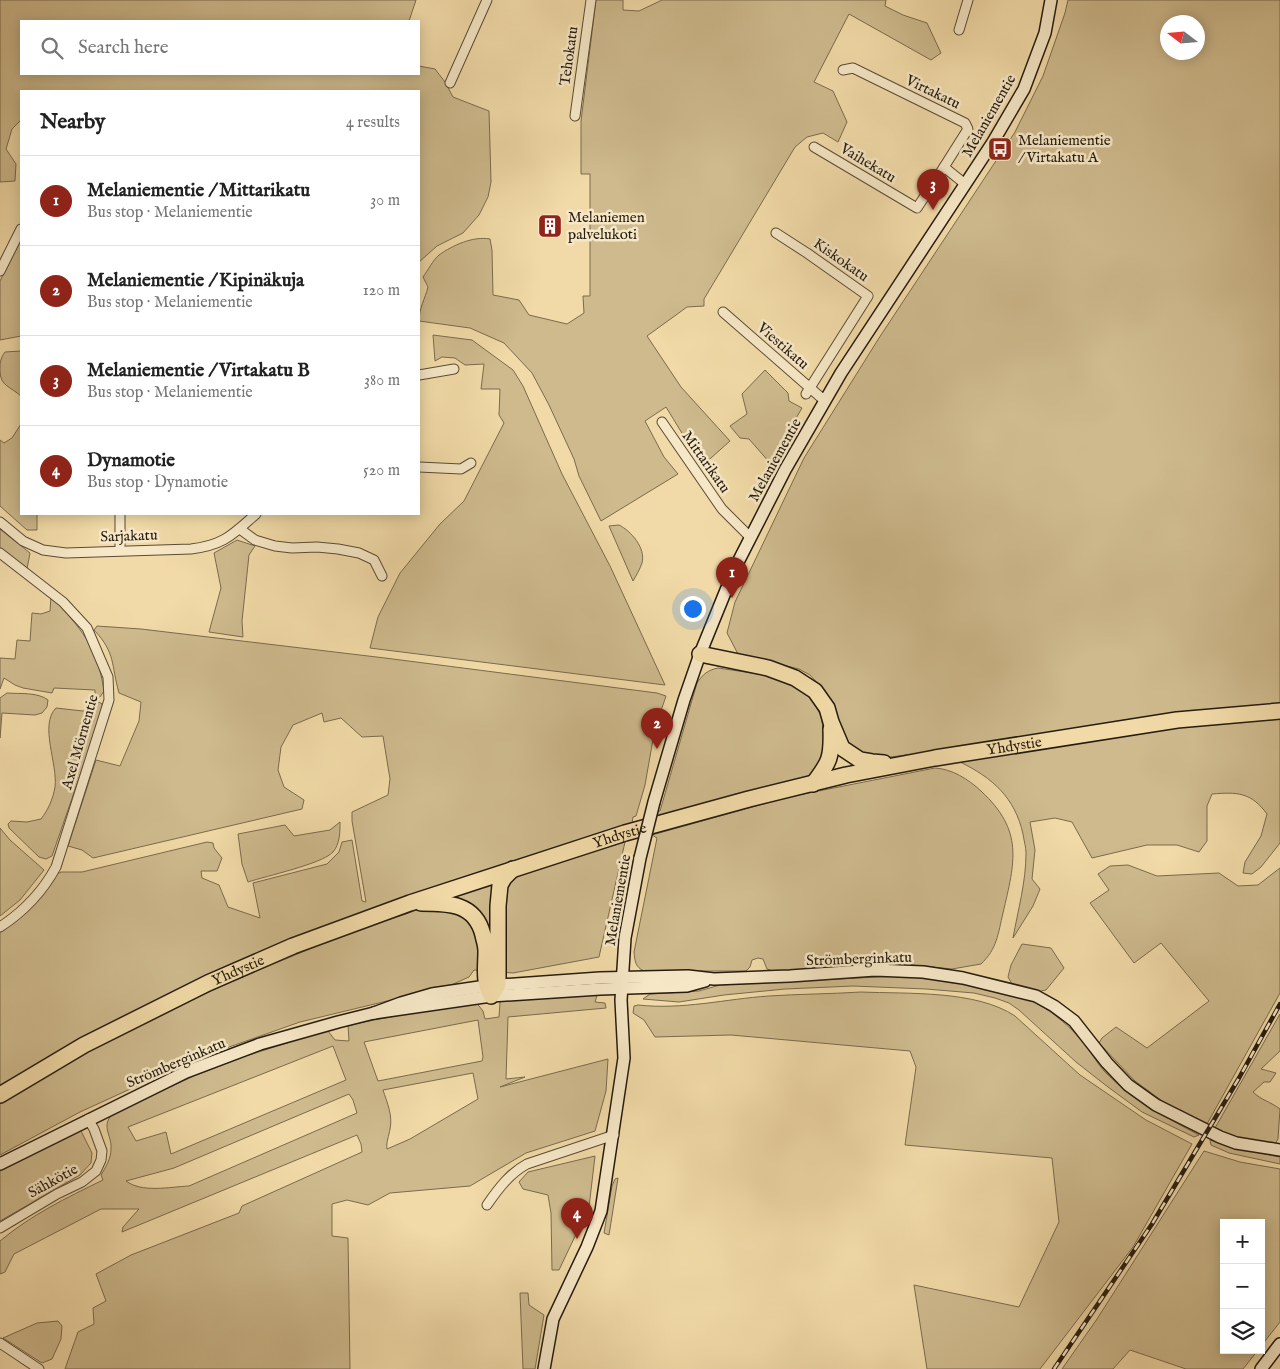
<!DOCTYPE html>
<html lang="en">
<head>
<meta charset="utf-8">
<style>
  :root { --surface:#fff; --page:#f2f2f2; --text:#222; --muted:#767676; --line:#e0e0e0; --accent:#8f2418 }
  body { margin:0; font-family:"IM FELL English",serif; background:var(--page); color:var(--text) }
  .controls { position:absolute; right:15px; bottom:15px; display:grid; overflow:hidden; border-radius:0px; box-shadow:0 2px 12px #0003 }
  .controls button { width:45px; height:45px; display:grid; place-items:center; padding:0; border:0; border-bottom:1px solid var(--line); background:var(--surface); color:var(--text); font:25px sans-serif }
  .compass { position:absolute; left:1160px; top:15px; width:45px; height:45px; border-radius:50%; background:var(--surface); box-shadow:0 2px 12px #0003; rotate:286deg }
  .you { position:absolute; left:692px; top:608px; width:18px; height:18px; margin:-12px; border:4px solid #fff; border-radius:50%; background:#1a73e8; box-shadow:0 0 0 8px #1a73e833 }
  .badge { display:grid; place-items:center; width:32px; height:32px; border-radius:50%; background:var(--accent); color:#fff; font-size:16px; font-weight:700 }
  .pin { position:absolute; translate:-50% -41px; filter:drop-shadow(0 1px 2px #0008) }
  .pin::after { content:''; position:absolute; top:26px; width:18px; height:15px; background:inherit; clip-path:polygon(0 0,100% 0,50% 100%) }
  .list { margin:0; padding:0; list-style:none }
  h2 { display:flex; justify-content:space-between; align-items:center; height:65px; margin:0; padding:0 20px; font-size:21px }
  h2 small { font-size:16px; font-weight:400; color:var(--muted) }
  .list li { display:grid; grid-template-columns:32px 1fr auto; gap:15px; align-items:center; box-sizing:border-box; height:90px; padding:0 20px; border-top:1px solid var(--line) }
  .list b { display:block; font-size:19px; white-space:nowrap }
  .list p { margin:0; font-size:16px; white-space:nowrap; color:var(--muted) }
  .list em { font-size:16px; font-style:normal; color:var(--muted) }
  .icon { flex:none; width:28px; height:28px; fill:none; stroke:currentColor; stroke-width:2; stroke-linecap:round; stroke-linejoin:round }
  .map { position:relative; flex:none; width:1280px; height:1369px; overflow:hidden }
  .search { position:absolute; background:var(--surface); box-shadow:0 2px 12px #0003; left:20px; top:20px; width:400px; height:55px; display:flex; align-items:center; gap:12px; box-sizing:border-box; padding:0 18px; border-radius:0px; color:var(--muted); font-size:19px }
  .panel { position:absolute; background:var(--surface); box-shadow:0 2px 12px #0003; left:20px; top:90px; width:400px; height:425px; border-radius:0px }
  .map>svg:first-child { display:block }
  .green { fill:#ceba8d; stroke:#7a6a4e; fill-rule:evenodd }
  .lines { fill:none; stroke-linecap:round; stroke-linejoin:round }
  .street-casing { stroke:#594b35; stroke-width:11 }
  .secondary-casing { stroke:#261b0f; stroke-width:14 }
  .highway-casing { stroke:#261b0f; stroke-width:18 }
  .street { stroke:#f6e7c6; stroke-width:9 }
  .secondary { stroke:#f6e7c6; stroke-width:11 }
  .highway { stroke:#f1daa7; stroke-width:15 }
  .rail-casing { stroke:#261b0f; stroke-width:4.5 }
  .rail { stroke:#f6e7c6; stroke-width:2.5; stroke-dasharray:8; stroke-linecap:butt }
  .secondary-bridge-casing { stroke:#261b0f; stroke-width:14; stroke-linecap:butt }
  .secondary-bridge { stroke:#f6e7c6; stroke-width:11 }
  .labels { text-anchor:middle; dominant-baseline:central; stroke-width:5; stroke-linejoin:round; paint-order:stroke }
  .street-label { font-size:15px; fill:#261b0f; stroke:#f6e7c6 }
  .poi-label { font-size:15px; fill:#261b0f; stroke:#f6e7c6; text-anchor:start }
</style>
</head>
<body>
<div class="map">
<svg width="1280" height="1369" viewBox="0 0 1280 1369">
  <rect width="100%" height="100%" fill="#f1daa7"/>
  <filter id="stains"><feTurbulence type="fractalNoise" baseFrequency=".004" numOctaves="4"/><feColorMatrix values="0 0 0 0 .2 0 0 0 0 .09 0 0 0 0 .02 0 0 0 .5 -.17"/></filter>
  <radialGradient id="worn" r=".72"><stop offset=".6" stop-color="#630" stop-opacity="0"/><stop offset="1" stop-color="#630" stop-opacity=".3"/></radialGradient>
  <g class="green">
    <path d="M0,0H416L409,21H21V74H419V66L435,69L445,82L453,97L489,111L491,182L488,197L479,215L463,233L437,246L419,262V91H21V120L12,129L6,149L16,164L15,181L0,182Z"/>
    <path d="M596,0H623V10L639,11L662,0H886L885,6L903,15L927,23L941,53L931,60L849,14L814,82L833,91L847,122L838,142L823,133L807,137L795,147L704,299V306L687,307L647,336L681,387L730,441L702,466L666,407L645,421L664,457L678,474L601,521L579,476L574,459L549,405L532,373L504,343L470,328L419,321C419,308 425,299 428,287L423,277C428,270 433,260 439,255C453,245 473,236 490,239L492,250L493,295L519,300L529,315L567,324L584,313L583,296H590V174H581V121Z"/>
    <path d="M1068,0H1280V703L1131,719L947,750L882,758L864,756L846,743L832,704L824,690L810,675L799,669L738,654L727,633L735,602L804,458L879,338L1015,132L1043,76L1065,13ZM1168,22H1198V52H1168Z"/>
    <path d="M21,238V336L0,340V281Z"/>
    <path d="M433,335L472,340L513,370L523,386L562,474L610,566L665,685L370,648L378,617L400,573L440,524L464,501L504,423L499,415L500,389H481L484,364L465,365L455,358L442,357L435,361Z"/>
    <path d="M21,351V396C11,387 0,386 0,371C0,363 0,359 5,352Z"/>
    <path d="M765,370L788,393L789,401L802,408L770,463L749,439L740,438L730,426L747,414L742,394Z"/>
    <path d="M21,424V514H37V530H27L0,506V440L4,443L12,438Z"/>
    <path d="M619,525C631,531 646,548 642,563C640,569 636,576 633,581L609,526Z"/>
    <path d="M0,529L30,553L27,569L0,549Z"/>
    <path d="M237,540L255,546L249,555L242,621L243,637L209,632L221,588L214,553Z"/>
    <path d="M51,596C81,629 97,645 104,691L100,697L95,696V690L54,688L52,693L23,688L15,685L4,678L0,689V658L15,659L17,640L30,641L32,613L41,614L50,611Z"/>
    <path d="M97,626L141,629L385,658L657,693L666,696L655,728L645,785L636,816L633,817L632,823C521,859 409,892 302,936C197,978 97,1028 0,1086V930L55,875L61,872H82L207,842L213,843L214,848L222,858L217,871H201L202,878L219,885L228,907L260,918L253,883L327,864L339,852L342,842L352,840L362,901L366,902L352,821V812L388,795L390,779L383,736L362,737L341,718L324,722L322,713L293,725L281,747L278,770L284,787L304,800L302,809L93,858L82,850L68,846L96,760L120,766L139,721L141,702L119,693C111,665 116,653 94,630Z"/>
    <path d="M718,668L765,675L797,685L812,699L821,716L825,739V756L810,777L655,818L657,811H660L697,683C703,674 708,670 718,668Z"/>
    <path d="M7,693C20,694 38,692 48,700L47,707L42,713L35,715L2,713L0,738V698Z"/>
    <path d="M99,702L102,704L103,709L52,856L46,859L39,857L9,828L8,824L11,821L27,822L41,819C48,810 53,799 55,787C58,764 39,725 56,708L92,712L94,704Z"/>
    <path d="M1280,717V843L1261,867L1252,874L1243,873L1245,862L1261,836L1267,814C1251,792 1237,792 1212,794L1207,806V841L1199,852L1177,845H1147L1092,858L1072,822L1055,818L1030,822L1035,850L1032,879L1040,889L1033,906L1013,938C1018,910 1026,882 1026,853C1026,847 1024,841 1023,834C1015,798 993,778 960,762L1056,744L1162,729Z"/>
    <path d="M935,768C952,769 968,779 981,791C1024,831 1015,861 1003,913C998,934 997,949 981,964L952,969L912,965L773,971L767,969L763,959L758,958L752,960L750,967L746,971H644C635,967 635,961 634,952L657,838L652,835L788,797Z"/>
    <path d="M340,822C340,832 340,844 333,852C322,864 266,876 248,882L242,864L238,834L285,825L294,836L330,830Z"/>
    <path d="M0,828L10,840L44,870L20,900L0,916Z"/>
    <path d="M625,842L599,957L513,973L474,970L469,977L449,986L300,1022L198,1058L80,1112L0,1155V1102L78,1056L156,1016L242,977L353,931L406,914L485,885Z"/>
    <path d="M1128,865L1157,876L1219,873L1238,886L1258,885L1280,868V993L1207,1124L1165,1103L1135,1081L1099,1043L1102,1038L1116,1027L1147,1048L1209,1001L1161,943L1134,963L1090,903L1109,890L1098,874L1110,866Z"/>
    <path d="M1022,944L1051,948L1064,968L1046,990L1036,992L1012,984L1008,977L1011,965Z"/>
    <path d="M898,976C941,980 997,983 1036,1003C1055,1013 1071,1028 1085,1044C1091,1053 1097,1063 1105,1072C1132,1100 1165,1117 1199,1135L1194,1137L1142,1112L1108,1087L1076,1062L1019,1010L1009,1003L995,998L974,993L926,989L853,986L785,989L724,995L679,1002L643,999L650,994L699,991L720,985Z"/>
    <path d="M598,992L595,1002L605,1003L606,1008L508,1017L506,1079L525,1077L500,1087L608,1059L606,1091L595,1131L526,1153L470,1186L390,1193L368,1205L347,1200L332,1204V1236L348,1238L350,1369H65L78,1332L94,1324L93,1308L106,1301L96,1274L131,1255L239,1213L242,1206L362,1152L361,1144L357,1135L122,1232L123,1227L139,1209H101L14,1254L5,1272L0,1274V1241C31,1215 66,1198 103,1180L101,1175C106,1167 111,1158 111,1149C112,1134 99,1125 115,1112L194,1076L246,1056L321,1032L328,1031L335,1040L349,1041L348,1025L475,1001L483,1011L485,1019L499,1017L500,1002L506,999H527L557,995ZM478,1020L483,1057L482,1061L378,1081L364,1042ZM333,1046L346,1080L171,1154L166,1132L136,1141L128,1127ZM473,1073L478,1099L410,1139L387,1149C386,1142 389,1136 390,1129C393,1116 387,1102 383,1090ZM349,1094L353,1100L357,1113L189,1186C169,1187 142,1193 126,1181L174,1168Z"/>
    <path d="M861,992C908,994 976,990 1015,1016L1080,1075L1146,1120L1192,1144L1133,1247L1040,1369H927L914,1285L1019,1307L1059,1222L1052,1158L905,1145L916,1067L910,1051L731,1035L655,1037L644,1020L633,1013L634,1006L638,1005C683,1010 725,999 769,996C799,994 830,994 861,992Z"/>
    <path d="M1280,1014V1051L1261,1069L1276,1073L1270,1082H1264L1253,1092C1261,1100 1271,1102 1280,1109L1278,1139L1275,1144L1242,1140L1216,1132L1215,1128Z"/>
    <path d="M80,1129L92,1153L91,1163L80,1175L0,1221V1171Z"/>
    <path d="M1210,1140L1230,1147L1280,1157V1164L1229,1153L1211,1145Z"/>
    <path d="M1204,1151L1240,1162L1280,1169V1322L1261,1346V1223H1224V1350H1258L1243,1369H1186L1130,1350L1113,1369H1062L1097,1319Z"/>
    <path d="M595,1156L589,1207L559,1270H552L551,1213L548,1195L523,1189L519,1182L528,1172Z"/>
    <path d="M618,1178L609,1235L604,1233L612,1186L615,1179Z"/>
    <path d="M520,1293H528L529,1305L544,1315L535,1369H523Z"/>
    <path d="M58,1321L62,1326L61,1339L52,1359L42,1363L3,1338L37,1323Z"/>
  </g>
  <g class="lines">
    <defs>
      <g id="street">
        <path d="M959,30L968,0"/>
        <path d="M843,70L853,68L965,123L968,129L944,167L965,184"/>
        <path d="M450,83L487,0"/>
        <path d="M575,116L591,0"/>
        <path d="M814,147L917,208L944,167"/>
        <path d="M776,233L807,253L868,296L806,394"/>
        <path d="M0,271L21,229"/>
        <path d="M723,312L825,401"/>
        <path d="M419,375L454,369"/>
        <path d="M662,422L722,509L750,537"/>
        <path d="M419,467L461,469L471,463"/>
        <path d="M0,522L23,541L43,550L66,553L191,549C224,545 232,535 256,514"/>
        <path d="M240,529L255,540L275,546L292,548L317,547L338,549L359,553L374,560L382,576"/>
        <path d="M120,550V514"/>
        <path d="M0,553L63,602L87,628L108,677L109,700L56,867C43,891 23,912 0,927"/>
        <path d="M487,1205C498,1189 510,1173 527,1164L614,1135"/>
        <path d="M0,1228L57,1194L82,1182L96,1171L101,1160L102,1151L94,1129L88,1119"/>
        <path d="M0,1343L39,1369"/>
      </g>
      <g id="secondary">
        <path d="M654,802L684,700L700,654L735,568L785,470L841,373L993,142L1024,89L1045,33L1051,0"/>
        <path d="M374,1013L401,1003L432,994L486,986L600,978L688,976L714,979L790,976L875,970L923,972L963,978L1036,996L1054,1006L1074,1021L1107,1063L1128,1085L1156,1105L1220,1137L1236,1143L1280,1150"/>
        <path d="M0,1164L186,1072L260,1044L338,1022L374,1013L491,996L600,989L687,986L705,981"/>
        <path d="M544,1369L553,1319L587,1247L601,1211L624,1058L621,1000L625,938L640,858"/>
        <path d="M1261,1369L1280,1344"/>
      </g>
      <g id="highway">
        <path d="M700,654L768,668L795,678L815,691L827,708L831,722L842,748L860,760L872,762L884,763"/>
        <path d="M813,784C830,762 832,757 831,729"/>
        <path d="M421,903C449,903 475,903 483,935C484,940 486,945 486,951C486,967 483,981 491,996L498,985V906L500,885L504,878L513,869"/>
        <path id="s1" d="M0,1095L84,1045L208,983L293,946L410,903L625,833L749,799L846,775L935,758L1177,720L1280,711"/>
      </g>
    </defs>
    <use href="#street" class="street-casing"/>
    <use href="#secondary" class="secondary-casing"/>
    <use href="#highway" class="highway-casing"/>
    <use href="#street" class="street"/>
    <use href="#secondary" class="secondary"/>
    <use href="#highway" class="highway"/>
    <defs>
      <path id="rail" d="M1054,1369L1152,1224L1239,1078L1280,1004"/>
    </defs>
    <use href="#rail" class="rail-casing"/>
    <use href="#rail" class="rail"/>
    <defs>
      <path id="secondary-bridge" d="M640,858L654,802"/>
    </defs>
    <use href="#secondary-bridge" class="secondary-bridge-casing"/>
    <use href="#secondary-bridge" class="secondary-bridge"/>
  </g>
  <defs>
    <symbol id="bus-square" viewBox="-11 -11 22 22"><rect x="-9" y="-9" width="18" height="18" rx="4" fill="#8f2418" stroke="#f6e7c6"/><path d="M-5-6H5V4H4V6H2V4H-2V6H-4V4H-5ZM-3.5-4V0h7V-4ZM-3.5 1.2v1.5H-2V1.2ZM2 1.2v1.5H3.5V1.2Z" fill="#fff"/></symbol>
    <symbol id="building-square" viewBox="-11 -11 22 22"><rect x="-9" y="-9" width="18" height="18" rx="4" fill="#8f2418" stroke="#f6e7c6"/><path d="M-4-6H4V6H1V3H-1V6H-4ZM-2.5-4.3h1.7v1.8h-1.7ZM.8-4.3h1.7v1.8H.8ZM-2.5-1h1.7V.8h-1.7ZM.8-1h1.7V.8H.8Z" fill="#fff"/></symbol>
  </defs>
  <g fill-rule="evenodd">
    <use href="#bus-square" x="986" y="135" width="28" height="28"/>
    <use href="#building-square" x="536" y="212" width="28" height="28"/>
  </g>
  <g class="labels">
    <g class="street-label">
      <text transform="translate(569 56) rotate(-82)">Tehokatu</text>
      <text transform="translate(933 92) rotate(26)">Virtakatu</text>
      <text transform="translate(989 116) rotate(-60)">Melaniementie</text>
      <text transform="translate(868 163) rotate(31)">Vaihekatu</text>
      <text transform="translate(841 260) rotate(35)">Kiskokatu</text>
      <text transform="translate(783 346) rotate(41)">Viestikatu</text>
      <text transform="translate(775 460) rotate(-61)">Melaniementie</text>
      <text transform="translate(706 462) rotate(55)">Mittarikatu</text>
      <text transform="translate(129 536) rotate(-2)">Sarjakatu</text>
      <text transform="translate(80 742) rotate(-74)">Axel Mörnentie</text>
      <text stroke="none"><textPath href="#s1" startOffset="1079">Yhdystie</textPath></text>
      <text stroke="none"><textPath href="#s1" startOffset="674">Yhdystie</textPath></text>
      <text transform="translate(618 900) rotate(-80)">Melaniementie</text>
      <text transform="translate(859 959) rotate(-2)">Strömberginkatu</text>
      <text stroke="none"><textPath href="#s1" startOffset="269">Yhdystie</textPath></text>
      <text transform="translate(176 1063) rotate(-23)">Strömberginkatu</text>
      <text transform="translate(53 1181) rotate(-29)">Sähkötie</text>
    </g>
    <g class="poi-label">
      <text x="1018" y="140">Melaniementie<tspan x="1018" dy="17">/ Virtakatu A</tspan></text>
      <text x="568" y="217">Melaniemen<tspan x="568" dy="17">palvelukoti</tspan></text>
    </g>
  </g>
  <rect width="100%" height="100%" filter="url(#stains)"/>
  <rect width="100%" height="100%" fill="url(#worn)"/>
</svg>
<div class="controls">
<button>+</button>
<button>−</button>
<button><svg class="icon" aria-label="layers" viewBox="0 0 24 24"><path d="M12 4l9 5-9 5-9-5zM3 14l9 5 9-5"/></svg></button>
</div>
<svg class="compass" viewBox="-18 -18 36 36"><path d="M0-13l5 13h-10z" fill="#e53935"/><path d="M0 13l5-13h-10z" fill="#767676"/></svg>
<div class="you"></div>
<div class="pin badge" style="left:732px;top:598px">1</div>
<div class="pin badge" style="left:657px;top:749px">2</div>
<div class="pin badge" style="left:933px;top:210px">3</div>
<div class="pin badge" style="left:577px;top:1239px">4</div>
<div class="search"><svg class="icon" aria-label="search" viewBox="0 0 24 24"><circle cx="10" cy="10" r="6"/><path d="M15 15l6 6"/></svg>Search here</div>
<section class="panel">
<h2>Nearby<small>4 results</small></h2>
<ul class="list">
<li><span class="badge">1</span><div><b>Melaniementie / Mittarikatu</b><p>Bus stop · Melaniementie</p></div><em>30 m</em></li>
<li><span class="badge">2</span><div><b>Melaniementie / Kipinäkuja</b><p>Bus stop · Melaniementie</p></div><em>120 m</em></li>
<li><span class="badge">3</span><div><b>Melaniementie / Virtakatu B</b><p>Bus stop · Melaniementie</p></div><em>380 m</em></li>
<li><span class="badge">4</span><div><b>Dynamotie</b><p>Bus stop · Dynamotie</p></div><em>520 m</em></li>
</ul>
</section>
</div>
</body>
</html>
